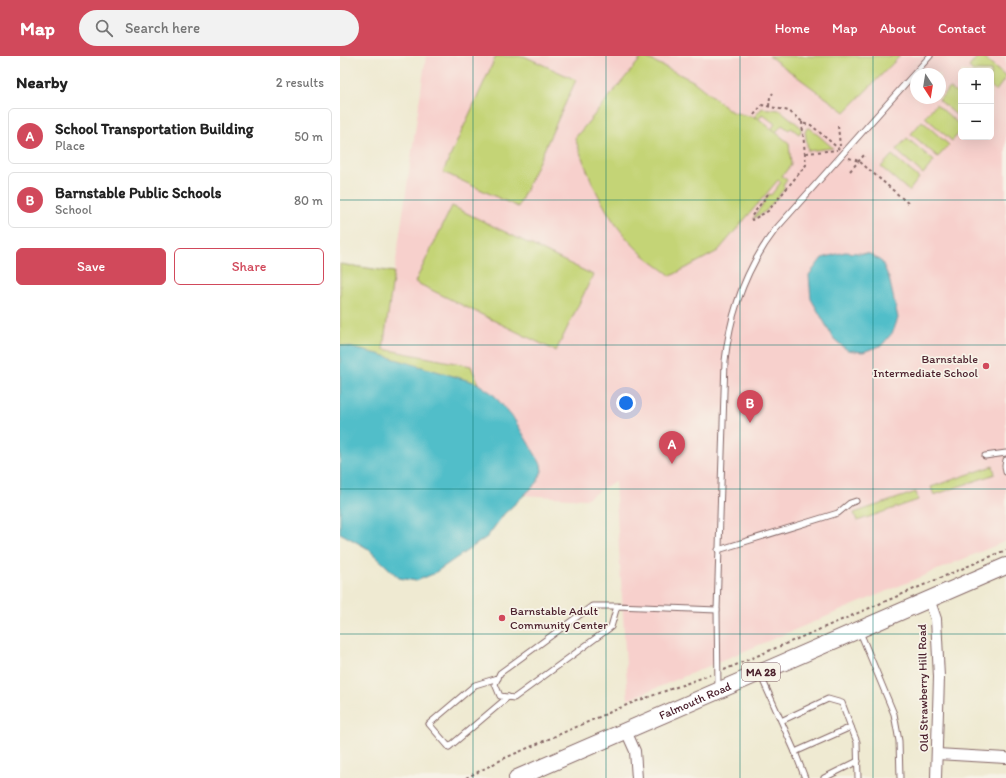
<!DOCTYPE html>
<html lang="en">
<head>
<meta charset="utf-8">
<style>
  :root { --surface:#fff; --page:#f2f2f2; --text:#222; --muted:#767676; --line:#e0e0e0; --accent:#d1495b }
  body { margin:0; font-family:Itim,sans-serif; background:var(--page); color:var(--text) }
  .controls { position:absolute; right:12px; top:12px; display:grid; overflow:hidden; border-radius:6px; box-shadow:0 4px 16px #0002 }
  .controls button { width:36px; height:36px; display:grid; place-items:center; padding:0; border:0; border-bottom:1px solid var(--line); background:var(--surface); color:var(--text); font:20px sans-serif }
  .compass { position:absolute; left:570px; top:12px; width:36px; height:36px; border-radius:50%; background:var(--surface); box-shadow:0 4px 16px #0002; rotate:168deg }
  .you { position:absolute; left:286px; top:347px; width:14px; height:14px; margin:-10px; border:3px solid #fff; border-radius:50%; background:#1a73e8; box-shadow:0 0 0 6px #1a73e833 }
  .badge { display:grid; place-items:center; width:26px; height:26px; border-radius:50%; background:var(--accent); color:#fff; font-size:13px; font-weight:700 }
  .pin { position:absolute; translate:-50% -33px; filter:drop-shadow(0 1px 2px #0008) }
  .pin::after { content:''; position:absolute; top:21px; width:14px; height:12px; background:inherit; clip-path:polygon(0 0,100% 0,50% 100%) }
  .list { margin:0; padding:0; list-style:none }
  h2 { display:flex; justify-content:space-between; align-items:center; height:52px; margin:0; padding:0 16px; font-size:17px }
  h2 small { font-size:13px; font-weight:400; color:var(--muted) }
  .list li { display:grid; grid-template-columns:26px 1fr auto; gap:12px; align-items:center; box-sizing:border-box; height:56px; margin:0 8px 8px; padding:0 8px; border:1px solid var(--line); border-radius:6px }
  .list b { display:block; font-size:15px; white-space:nowrap }
  .list p { margin:0; font-size:13px; white-space:nowrap; color:var(--muted) }
  .list em { font-size:13px; font-style:normal; color:var(--muted) }
  .actions { display:flex; gap:8px; padding:12px 16px }
  .actions a { flex:1; padding:9px 0; border:1px solid var(--accent); border-radius:6px; text-align:center; font-size:14px; color:var(--accent) }
  .actions .main { background:var(--accent); color:#fff }
  .icon { flex:none; width:22px; height:22px; fill:none; stroke:currentColor; stroke-width:2; stroke-linecap:round; stroke-linejoin:round }
  .map { position:relative; flex:none; width:666px; height:722px; overflow:hidden }
  header { display:flex; align-items:center; gap:24px; box-sizing:border-box; height:56px; padding:0 20px; background:var(--accent); color:#fff }
  header strong { font-size:19px }
  nav { display:flex; gap:22px; margin-inline-start:auto; font-size:14px }
  .search { width:280px; height:36px; background:var(--page); display:flex; align-items:center; gap:10px; box-sizing:border-box; padding:0 14px; border-radius:22px; color:var(--muted); font-size:15px }
  main { display:flex }
  aside { flex:1; background:var(--surface) }
  .map>svg:first-child { display:block }
  .built { fill:#f7d0cc; fill-rule:evenodd }
  .green { fill:#c4d476; stroke:#877a50 }
  .water { fill:#51bec9; stroke:#4e6e7a }
  .lines { fill:none; stroke-linecap:round; stroke-linejoin:round }
  .lane-casing { stroke:#846665; stroke-width:7 }
  .street-casing { stroke:#846665; stroke-width:12 }
  .primary-casing { stroke:#846665; stroke-width:18 }
  .path { stroke:#846665; stroke-width:2; stroke-dasharray:3 3; stroke-linecap:butt }
  .lane { stroke:#fff; stroke-width:5 }
  .street { stroke:#fff; stroke-width:10 }
  .primary { stroke:#fff; stroke-width:16 }
  .grid { fill:none; stroke:#0f766e; stroke-width:1; stroke-opacity:0.55 }
  .poi-dot { fill:#d1495b; stroke:#f7f3e8; stroke-width:1.5 }
  .labels { text-anchor:middle; dominant-baseline:central; stroke-width:3.5; stroke-linejoin:round; paint-order:stroke }
  .shield { fill:#f7f3e8; stroke:#7e5f64; stroke-width:1 }
  .shield-label { font-size:11px; font-weight:bold; fill:#4a1f2b }
  .poi-label { font-size:12px; fill:#4a1f2b; stroke:#f7f3e8; text-anchor:end }
  .street-label { font-size:12px; fill:#4a1f2b; stroke:#f7f3e8 }
</style>
</head>
<body>
<header>
<strong>Map</strong>
<div class="search"><svg class="icon" aria-label="search" viewBox="0 0 24 24"><circle cx="10" cy="10" r="6"/><path d="M15 15l6 6"/></svg>Search here</div>
<nav><a>Home</a><a>Map</a><a>About</a><a>Contact</a></nav>
</header>
<main>
<aside>
<h2>Nearby<small>2 results</small></h2>
<ul class="list">
<li><span class="badge">A</span><div><b>School Transportation Building</b><p>Place</p></div><em>50 m</em></li>
<li><span class="badge">B</span><div><b>Barnstable Public Schools</b><p>School</p></div><em>80 m</em></li>
</ul>
<div class="actions"><a class="main">Save</a><a>Share</a></div>
</aside>
<div class="map">
<svg width="666" height="722" viewBox="0 0 666 722">
  <rect width="100%" height="100%" fill="#f7f3e8"/>
  <filter id="ink" filterUnits="userSpaceOnUse"><feTurbulence type="fractalNoise" baseFrequency=".025" numOctaves="2"/><feDisplacementMap in="SourceGraphic" scale="8" xChannelSelector="R" yChannelSelector="G"/><feConvolveMatrix kernelMatrix="1 2 1 2 8 2 1 2 1" color-interpolation-filters="sRGB"/></filter>
  <filter id="wash" filterUnits="userSpaceOnUse"><feTurbulence type="fractalNoise" baseFrequency=".012" numOctaves="4" result="noise"/><feDisplacementMap in="SourceGraphic" scale="16" xChannelSelector="R" yChannelSelector="G"/><feGaussianBlur stdDeviation="0.9" result="paint"/><feColorMatrix in="noise" values="0 0 0 0 0 0 0 0 0 0 0 0 0 0 0 0 0 1.4 0 .05"/><feComposite in="paint" operator="in"/></filter>
  <g filter="url(#wash)">
    <rect width="100%" height="100%" fill="#efead2"/>
    <path class="built" d="M86,0H666V485L288,644L275,425L246,443L183,439L43,293ZM621,15H651V81H621ZM576,18H600V42H576Z"/>
    <g class="green">
      <path d="M156,0H184L236,24L178,151L103,116Z"/>
      <path d="M303,0L353,25L392,56L418,62L414,61L422,52L440,54L461,71V76L459,78L451,72L449,74L442,69L436,76L432,72L435,68L422,58L419,63L449,87L451,109L442,120L447,124L443,130L445,132L426,155L413,163L429,138L431,139L441,126L438,124L378,195L331,220C319,210 305,202 295,191C264,160 249,122 235,82Z"/>
      <path d="M429,0H560L505,56Z"/>
      <path d="M638,0H641L666,21L656,35L651,30V15H633L629,11Z"/>
      <path d="M610,32L621,41V63L599,44Z"/>
      <path d="M596,48L621,70V75L612,85L585,61Z"/>
      <path d="M582,65L609,89L598,101L571,78Z"/>
      <path d="M467,72H470L493,92L468,95L465,76Z"/>
      <path d="M567,82L594,105L583,118L556,94Z"/>
      <path d="M552,99L579,122L569,135L541,111Z"/>
      <path d="M112,150L253,219L216,295L75,226Z"/>
      <path d="M0,208L54,216L43,293L131,310L183,439L0,450Z"/>
      <path d="M653,410L655,418L594,439L591,431Z"/>
      <path d="M576,436L578,444L517,465L514,457Z"/>
    </g>
    <g class="water">
      <path d="M505,196L530,198L542,206L549,222L558,262L553,276L542,289L523,296L507,294L494,283L471,243L469,219L482,202Z"/>
      <path d="M0,289L38,298L137,327L153,338L174,363L201,408L202,415L197,427L164,458L147,481L93,518L76,525L59,522L27,492L0,477Z"/>
    </g>
  </g>
  <g filter="url(#ink)">
    <g class="lines">
      <defs>
        <g id="lane">
          <path d="M645,400L666,397"/>
          <path d="M666,404L665,410L666,416"/>
          <path d="M378,494L498,457L510,447L516,445"/>
          <path d="M277,550L271,571L174,642L160,640L155,628L160,617L252,550H277L377,554"/>
          <path d="M520,576L554,658L559,685L560,722"/>
          <path d="M420,618L455,696L511,671L502,647L488,643L441,665"/>
          <path d="M158,622L135,629L89,668L109,691L168,641"/>
          <path d="M378,633L377,554L385,305C390,258 406,212 435,174L590,0"/>
          <path d="M511,671L517,686L518,722"/>
          <path d="M455,696L465,722"/>
          <path d="M484,722L518,705"/>
        </g>
        <g id="street">
          <path d="M589,543L596,563L599,621L596,722"/>
          <path d="M286,675L295,695L297,722"/>
          <path d="M597,698L666,702"/>
        </g>
        <g id="primary">
          <path id="s1" d="M177,722L666,510"/>
        </g>
      </defs>
      <use href="#lane" class="lane-casing"/>
      <use href="#street" class="street-casing"/>
      <use href="#primary" class="primary-casing"/>
      <g class="path">
        <path d="M429,50L430,41L433,37"/>
        <path d="M414,59L422,49L449,55L465,68L471,69L499,93"/>
        <path d="M498,70L500,90"/>
        <path d="M466,97L497,94"/>
        <path d="M509,102L519,105L569,148"/>
        <path d="M510,115L525,98"/>
        <path d="M428,138L411,161L412,164L428,155L466,109L462,66"/>
        <path d="M384,614L666,494"/>
        <path d="M126,722L165,702L289,648L370,619"/>
      </g>
      <use href="#lane" class="lane"/>
      <use href="#street" class="street"/>
      <use href="#primary" class="primary"/>
    </g>
  </g>
  <path class="grid" d="M133,0V722M266,0V722M400,0V722M533,0V722M0,144H666M0,289H666M0,433H666M0,578H666"/>
  <g class="poi-dot">
    <circle cx="646" cy="310" r="4"/>
    <circle cx="162" cy="562" r="4"/>
  </g>
  <g class="labels">
    <rect class="shield" x="402" y="607" width="38" height="18" rx="3"/>
    <g class="shield-label">
      <text x="421" y="616">MA 28</text>
    </g>
    <g class="poi-label">
      <text x="638" y="303">Barnstable<tspan x="638" dy="14">Intermediate School</tspan></text>
      <text x="170" y="555" text-anchor="start">Barnstable Adult<tspan x="170" dy="14">Community Center</tspan></text>
    </g>
    <g class="street-label">
      <text transform="translate(583 632) rotate(-91)">Old Strawberry Hill Road</text>
      <text stroke="none"><textPath href="#s1" startOffset="194">Falmouth Road</textPath></text>
    </g>
  </g>
</svg>
<div class="controls">
<button>+</button>
<button>−</button>
</div>
<svg class="compass" viewBox="-18 -18 36 36"><path d="M0-13l5 13h-10z" fill="#e53935"/><path d="M0 13l5-13h-10z" fill="#767676"/></svg>
<div class="you"></div>
<div class="pin badge" style="left:332px;top:408px">A</div>
<div class="pin badge" style="left:410px;top:367px">B</div>
</div>
</main>
</body>
</html>
